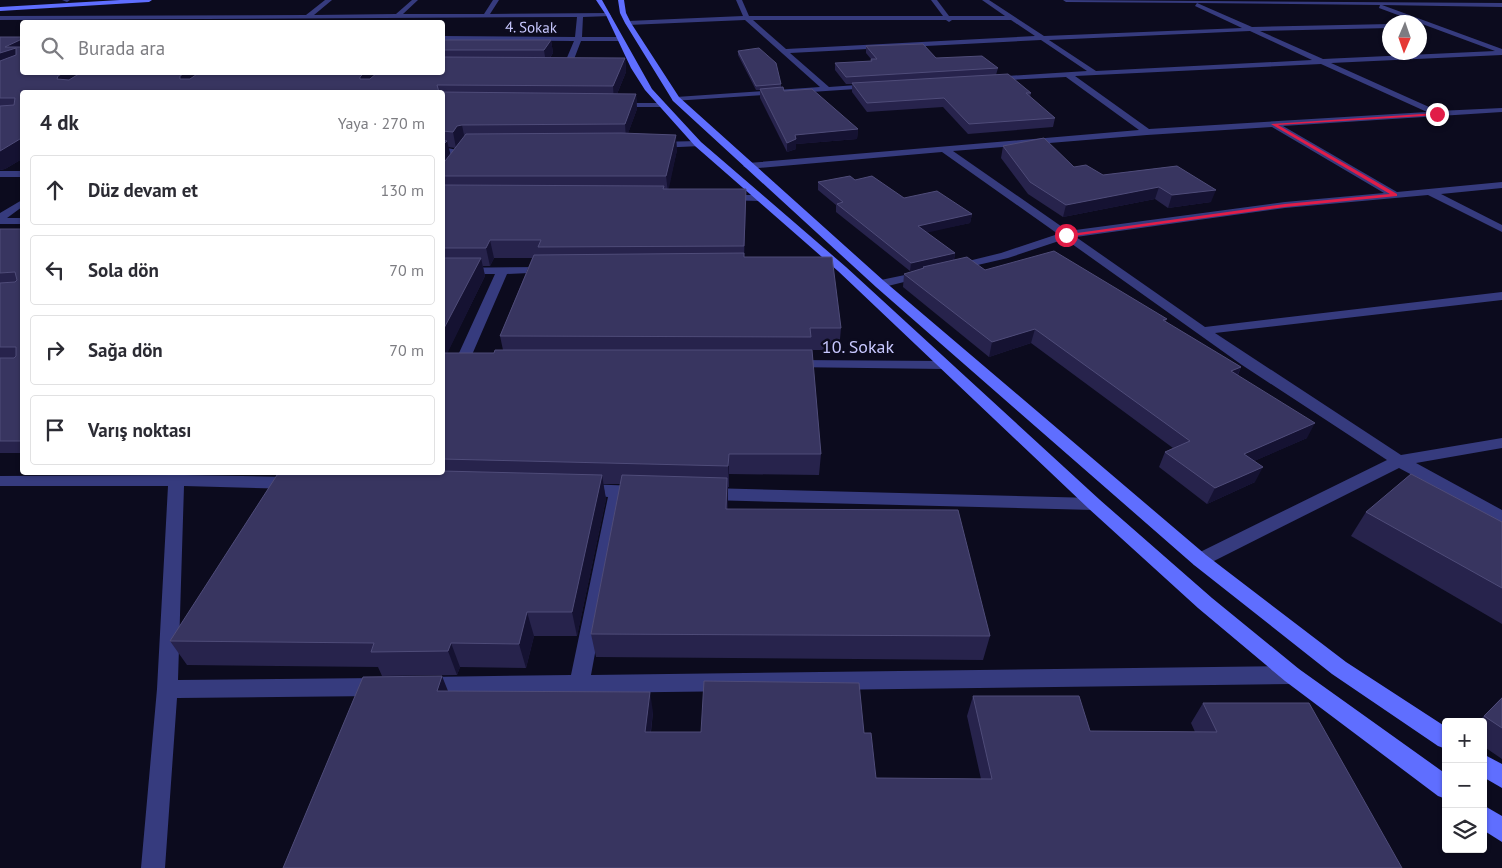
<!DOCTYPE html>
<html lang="tr">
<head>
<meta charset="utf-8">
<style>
  :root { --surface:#fff; --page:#f7f7f7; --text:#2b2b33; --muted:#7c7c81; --line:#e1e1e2 }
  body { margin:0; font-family:"PT Sans",sans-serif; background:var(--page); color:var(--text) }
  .controls { position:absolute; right:15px; bottom:15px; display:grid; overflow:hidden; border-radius:5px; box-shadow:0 1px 4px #0004 }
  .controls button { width:45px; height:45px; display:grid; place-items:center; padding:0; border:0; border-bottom:1px solid var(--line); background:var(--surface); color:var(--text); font:25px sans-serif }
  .compass { position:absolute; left:1382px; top:15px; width:45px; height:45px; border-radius:50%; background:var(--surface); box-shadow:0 1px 4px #0004; rotate:182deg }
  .stop { position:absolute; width:15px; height:15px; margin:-11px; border:4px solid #e11d48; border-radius:50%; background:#fff }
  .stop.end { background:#e11d48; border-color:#fff; box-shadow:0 1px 5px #0008 }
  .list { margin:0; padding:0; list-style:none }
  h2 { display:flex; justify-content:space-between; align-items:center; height:65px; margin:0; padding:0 20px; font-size:21px }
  h2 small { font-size:16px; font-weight:400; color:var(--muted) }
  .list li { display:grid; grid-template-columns:32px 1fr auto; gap:15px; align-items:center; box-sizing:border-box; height:70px; margin:0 10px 10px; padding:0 10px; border:1px solid var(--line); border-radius:5px }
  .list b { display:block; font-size:19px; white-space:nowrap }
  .list em { font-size:16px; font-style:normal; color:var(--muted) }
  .icon { flex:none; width:28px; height:28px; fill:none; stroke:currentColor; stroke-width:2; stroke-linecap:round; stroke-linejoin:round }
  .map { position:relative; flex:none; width:1502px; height:868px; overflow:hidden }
  .search { position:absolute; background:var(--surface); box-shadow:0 1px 4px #0004; left:20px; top:20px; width:425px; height:55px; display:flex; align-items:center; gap:12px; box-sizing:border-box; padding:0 18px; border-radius:5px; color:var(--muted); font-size:19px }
  .panel { position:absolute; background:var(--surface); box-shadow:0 1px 4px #0004; left:20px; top:90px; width:425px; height:385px; border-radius:5px }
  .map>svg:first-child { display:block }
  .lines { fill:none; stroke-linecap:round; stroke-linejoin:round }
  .street { fill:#363b7e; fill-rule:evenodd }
  .secondary { fill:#5f6eff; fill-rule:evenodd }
  .wall { fill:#27234c; fill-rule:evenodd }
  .shaded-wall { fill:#151232 }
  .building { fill:#383560; stroke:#4f4c79 }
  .route { fill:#e11d48 }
  .labels { text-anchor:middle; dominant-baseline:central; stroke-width:5; stroke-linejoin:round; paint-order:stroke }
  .far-street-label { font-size:15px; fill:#c8c8ff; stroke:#0c0b1e }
  .street-label { font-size:18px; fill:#c8c8ff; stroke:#0c0b1e }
</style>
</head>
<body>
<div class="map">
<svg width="1502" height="868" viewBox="0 0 1502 868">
  <rect width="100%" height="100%" fill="#0c0b1e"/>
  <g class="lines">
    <g class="street">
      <path d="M62,0H70L67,2Z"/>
      <path d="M325,0H332L314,15L396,14L412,0H418L403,14H484L493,0H499L490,14L609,13L611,16L583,17L582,37H620L623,39L620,41H581L571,67L567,69L563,67L574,41L442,40V36L575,37L577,17L0,20V16L306,15Z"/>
      <path d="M736,0H742L749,16H943L931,0H937L949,16H1005L982,0H989L1044,36L1242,28L1195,6L1197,3L1066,2L1063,0L1502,3V7L1382,5L1502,49V55L1331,63L1438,111L1502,108V112L1283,126L1397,192L1502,182V188L1441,194L1502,225V232L1428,195L1285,208L1076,237L1205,327L1502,292V300L1215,333L1401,455L1502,438V448L1416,463L1502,510V523L1399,468L1206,565L1200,567L1194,565L1191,560L1194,555L1387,460L1242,365L1065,239L1008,258L956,270L952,269L950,267L952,265L1001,253L1058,234L942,152L748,169L743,166L748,163L1139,130L1066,77L989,81L988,79L992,77L1087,71L1041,40L790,53L829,87L871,84L875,86L871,88L673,101L672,99L676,97L820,87L745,20L628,25L625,23L628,21L743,16ZM1197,3L1380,5L1379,8L1495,51L1323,59L1260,31L1390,28V24L1252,27ZM753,20H946L949,22L952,20H1011L1035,36L786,49ZM1250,31L1312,60L1096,71L1049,40ZM1321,64L1427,112L1149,129L1075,76ZM1272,127L1384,193L1285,202L1068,231L953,151L1147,135Z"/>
      <path d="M613,103H660L664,105L660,107H613Z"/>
      <path d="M698,141L702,144L701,146L657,148L653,145L657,142Z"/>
      <path d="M442,147L463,151L465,153L460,156L442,153Z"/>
      <rect x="0" y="171" width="22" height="6"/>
      <path d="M726,195H760L765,198L760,201L722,200L721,198Z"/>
      <path d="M22,200V207L7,218H22V224H0V213Z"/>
      <path d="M546,267L550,268L552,270L550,272L507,274L468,364L466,367H456L454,364L495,274H442V268Z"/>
      <path d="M924,271L928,272L930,274L928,276L880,288L874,284L876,281Z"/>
      <path d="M794,360L944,361L951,365L944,369L789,367L787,364L789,361Z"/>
      <path d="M169,472H185V475L293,477L299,479L301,483L299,487L293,489L184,486L178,680L378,678L385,681L388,687L385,693L378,696L177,698L165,868H141L157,689L168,486H0V476L169,475Z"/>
      <path d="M584,484L638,486L644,488L646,492L644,496L624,497L591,675L1292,666L1299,669L1302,675L1299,681L1292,684L426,695L419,692L416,686L419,680L426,677L571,675L608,497L578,494L576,490L578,486Z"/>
      <path d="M709,488L1094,498L1100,500L1102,504L1100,508L1094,510L709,500L703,498L701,494L703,490Z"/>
    </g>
    <g class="secondary">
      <path d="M120,0H152L149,2L0,11V7Z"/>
      <path d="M596,0H602L652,89L701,142L846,267L1100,500L1212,598L1299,669L1446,774V799L1438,796L1285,681L1198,608L1088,508L838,271L695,146L645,90L631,68L606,15Z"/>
      <path d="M618,0H624L626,13L631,23L679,97L884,281L1206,555L1346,662L1446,727V749L1438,746L1332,674L1194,565L876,287L673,101L625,23L620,13Z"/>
      <path d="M1483,754L1502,764V788L1483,777Z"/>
      <path d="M1483,805L1502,816V842L1483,830Z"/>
    </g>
  </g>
  <g class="wall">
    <path d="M0,37L22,72H442V40H551L553,53L550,58H625L626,72L617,94H636L637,109L628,133L677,150L668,189L746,206L744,257L841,328L839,350H810L821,454L819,475L729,474V487H728V509L990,636L983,660L596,657L591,634L621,484H603L606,499L577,636H534L526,668L460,667L457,675L382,676L378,667L187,665L170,641L442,472V92H22V159L5,169L0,170ZM448,147L455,148L450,155ZM494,258H532L500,336L503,350L494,353H447L485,276L483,266H490Z"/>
    <path d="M866,46L998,68L996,75L1031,93L1030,97L1055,118L1053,127L968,134L943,107L867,112L852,92V84H846L835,70V63L870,61L871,59L866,53Z"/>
    <path d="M738,51L781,84V88L784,91L858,129L857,139L796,144V149L787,152L760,98V90H756L738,55Z"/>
    <path d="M1003,146L1103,175L1177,166L1211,202L1168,208L1155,199L1063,217L1028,194L1001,158Z"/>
    <path d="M855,180L904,198L972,214L970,223L926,232L955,253L954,260L985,270L1167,319L1165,322L1241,367L1238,375L1307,438L1254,461L1255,482L1207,504L1159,467L1165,452L1173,448L1031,343L989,357L903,287L904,274L922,269L910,271L836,212V205L818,190V182Z"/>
    <rect x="0" y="229" width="22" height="224"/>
    <path d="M1366,512L1502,522V624L1351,536Z"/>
    <path d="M448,691L653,712L651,732L864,733L876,778L981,779L967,716L973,696L1090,731L1195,732L1191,723L1203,703L1402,868H283Z"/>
    <path d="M1502,697V759L1483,746V722H1478Z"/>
  </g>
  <g class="shaded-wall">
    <path d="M22,39V55L0,69V53L5,47Z"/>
    <path d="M551,40L553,53L546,63L544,50Z"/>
    <path d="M625,58L626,72L614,101L613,86Z"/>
    <path d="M65,72H97L65,90L57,79L58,76Z"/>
    <path d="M186,72H212L186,90L180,79V76Z"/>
    <path d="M365,72H385L364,91L360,79V77Z"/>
    <path d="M636,94L637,109L626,139L625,124Z"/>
    <path d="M462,125L465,140L456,148L453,132L457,126Z"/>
    <path d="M858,129L857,139L796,144V149L787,152V143L795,135Z"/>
    <path d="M676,135L677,150L668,193L666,176Z"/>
    <path d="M20,139L22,143V159L5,169L0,170V151Z"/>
    <path d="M447,141L451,156L442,166V146Z"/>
    <path d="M1159,187L1155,199L1063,217L1066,205Z"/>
    <path d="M746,189V206L744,265V246Z"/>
    <path d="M1216,190L1211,202L1168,208L1172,195Z"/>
    <path d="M972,214L970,223L917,235L918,226Z"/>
    <path d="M490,240L494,258L490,266L486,248Z"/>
    <path d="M955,253L953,262L923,267L922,269L910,271L911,263Z"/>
    <path d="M481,258L485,276L445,358H442V332Z"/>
    <path d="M1035,329L1031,343L989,357L992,342Z"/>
    <path d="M1241,367L1234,382L1231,371Z"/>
    <path d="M1315,423L1307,438L1236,469L1244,454Z"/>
    <path d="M729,454V487L728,466Z"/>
    <path d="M1263,467L1255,482L1207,504L1215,488Z"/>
    <path d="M602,475L606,499L577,636L572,612Z"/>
    <path d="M727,478L728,502L727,533L726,509Z"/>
    <path d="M527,612L534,636L526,668L519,644Z"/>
    <path d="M451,643L460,667L457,675L448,651Z"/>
    <path d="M442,676L450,696L437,691Z"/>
    <path d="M650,692L653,712L648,752L645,732Z"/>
  </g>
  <g class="building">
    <path d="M0,37H22V39L5,47H22V72H65L58,76L57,79L69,80L82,72H186L180,76V79H190L200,72H365L360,77V79H370L378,72H442V57L625,58L613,86L437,85L439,92L636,94L625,124L462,125L457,126L453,132L442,131V92H22V139H20L0,151V106L14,105L15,98H0V61L16,55V48L0,53Z"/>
    <path d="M442,40H551L544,50H442Z"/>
    <path d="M923,44L936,58L982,56L998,68L846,77L835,63L872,61L871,59H877L866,46Z"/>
    <path d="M759,48L776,63L781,84L756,86L738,51Z"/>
    <path d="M1008,74L1031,93H1026L1055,118L969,124L944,98L867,103L852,83Z"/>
    <path d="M783,87L784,91L812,89L858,129L795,135L796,139L787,143L760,89Z"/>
    <path d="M621,133L676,135L666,176H442V165L466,134Z"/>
    <path d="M1044,138L1074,167L1086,165L1103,175L1177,166L1216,190L1172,195L1159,187L1066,205L1030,182L1003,146Z"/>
    <path d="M442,140L447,141L442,146Z"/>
    <path d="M850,176L855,180L872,176L904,198L937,191L972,214L918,226L955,253L911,263L837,204L843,202L818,182Z"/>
    <path d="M442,185L664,186L663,189H746L744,246L538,247L541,240H490L486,248H442Z"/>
    <path d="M0,229H22V441H0V358H14L16,356V347H0V283L15,282L17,280L15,272L0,273Z"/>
    <path d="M1054,251L1167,319L1163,320L1241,367L1231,371L1315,423L1244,454L1263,467L1215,488L1165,452L1190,441L1035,329L992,342L904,274L924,268L923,267L967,257L985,270Z"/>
    <path d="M744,253V257H832L841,328H810L811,337L500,336L534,255Z"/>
    <path d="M442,258H481L442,332Z"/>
    <path d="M495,350H812L821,454H729L728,466L442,459V353H494Z"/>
    <path d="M442,471L602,475L572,612H527L519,644L451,643L448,651L371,652L374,643L170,641L279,472H442Z"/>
    <path d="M1411,474L1502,522V588L1366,512Z"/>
    <path d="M622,475L727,478L726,509L958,510L990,636L591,634Z"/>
    <path d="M442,676L437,691L650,692L645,732H701L704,681L859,683L864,733H871L876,778L992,779L973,696H1079L1090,731L1217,732L1203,703H1309L1402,868H283L363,677Z"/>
    <path d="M1502,698V728L1484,716Z"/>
  </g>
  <path class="route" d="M1437,113L1439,115L1278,125L1397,194V196L1285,207L1066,237L1063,235L1285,204L1390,194L1271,124Z"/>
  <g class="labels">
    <g class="far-street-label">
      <text transform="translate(531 27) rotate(1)">4. Sokak</text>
    </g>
    <g class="street-label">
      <text x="858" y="346">10. Sokak</text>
    </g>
  </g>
</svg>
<div class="controls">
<button>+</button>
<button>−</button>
<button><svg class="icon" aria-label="layers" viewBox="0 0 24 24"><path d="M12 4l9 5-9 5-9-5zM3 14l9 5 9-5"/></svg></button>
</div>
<svg class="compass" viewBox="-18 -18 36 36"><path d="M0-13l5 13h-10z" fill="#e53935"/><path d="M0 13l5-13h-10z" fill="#7c7c81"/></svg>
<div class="stop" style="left:1066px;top:235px"></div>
<div class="stop end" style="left:1437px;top:114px"></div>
<div class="search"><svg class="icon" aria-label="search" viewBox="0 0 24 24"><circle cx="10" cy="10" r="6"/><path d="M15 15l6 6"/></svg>Burada ara</div>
<section class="panel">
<h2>4 dk<small>Yaya · 270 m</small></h2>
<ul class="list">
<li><svg class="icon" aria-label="ahead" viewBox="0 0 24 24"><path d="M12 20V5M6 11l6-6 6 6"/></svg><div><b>Düz devam et</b></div><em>130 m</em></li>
<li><svg class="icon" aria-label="left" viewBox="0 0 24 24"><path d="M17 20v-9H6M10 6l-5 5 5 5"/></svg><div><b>Sola dön</b></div><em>70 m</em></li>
<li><svg class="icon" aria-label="right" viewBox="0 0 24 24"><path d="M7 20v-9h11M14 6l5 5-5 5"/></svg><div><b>Sağa dön</b></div><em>70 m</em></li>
<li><svg class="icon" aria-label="arrive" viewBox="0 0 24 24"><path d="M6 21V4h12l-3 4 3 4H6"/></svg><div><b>Varış noktası</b></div></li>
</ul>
</section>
</div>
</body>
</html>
